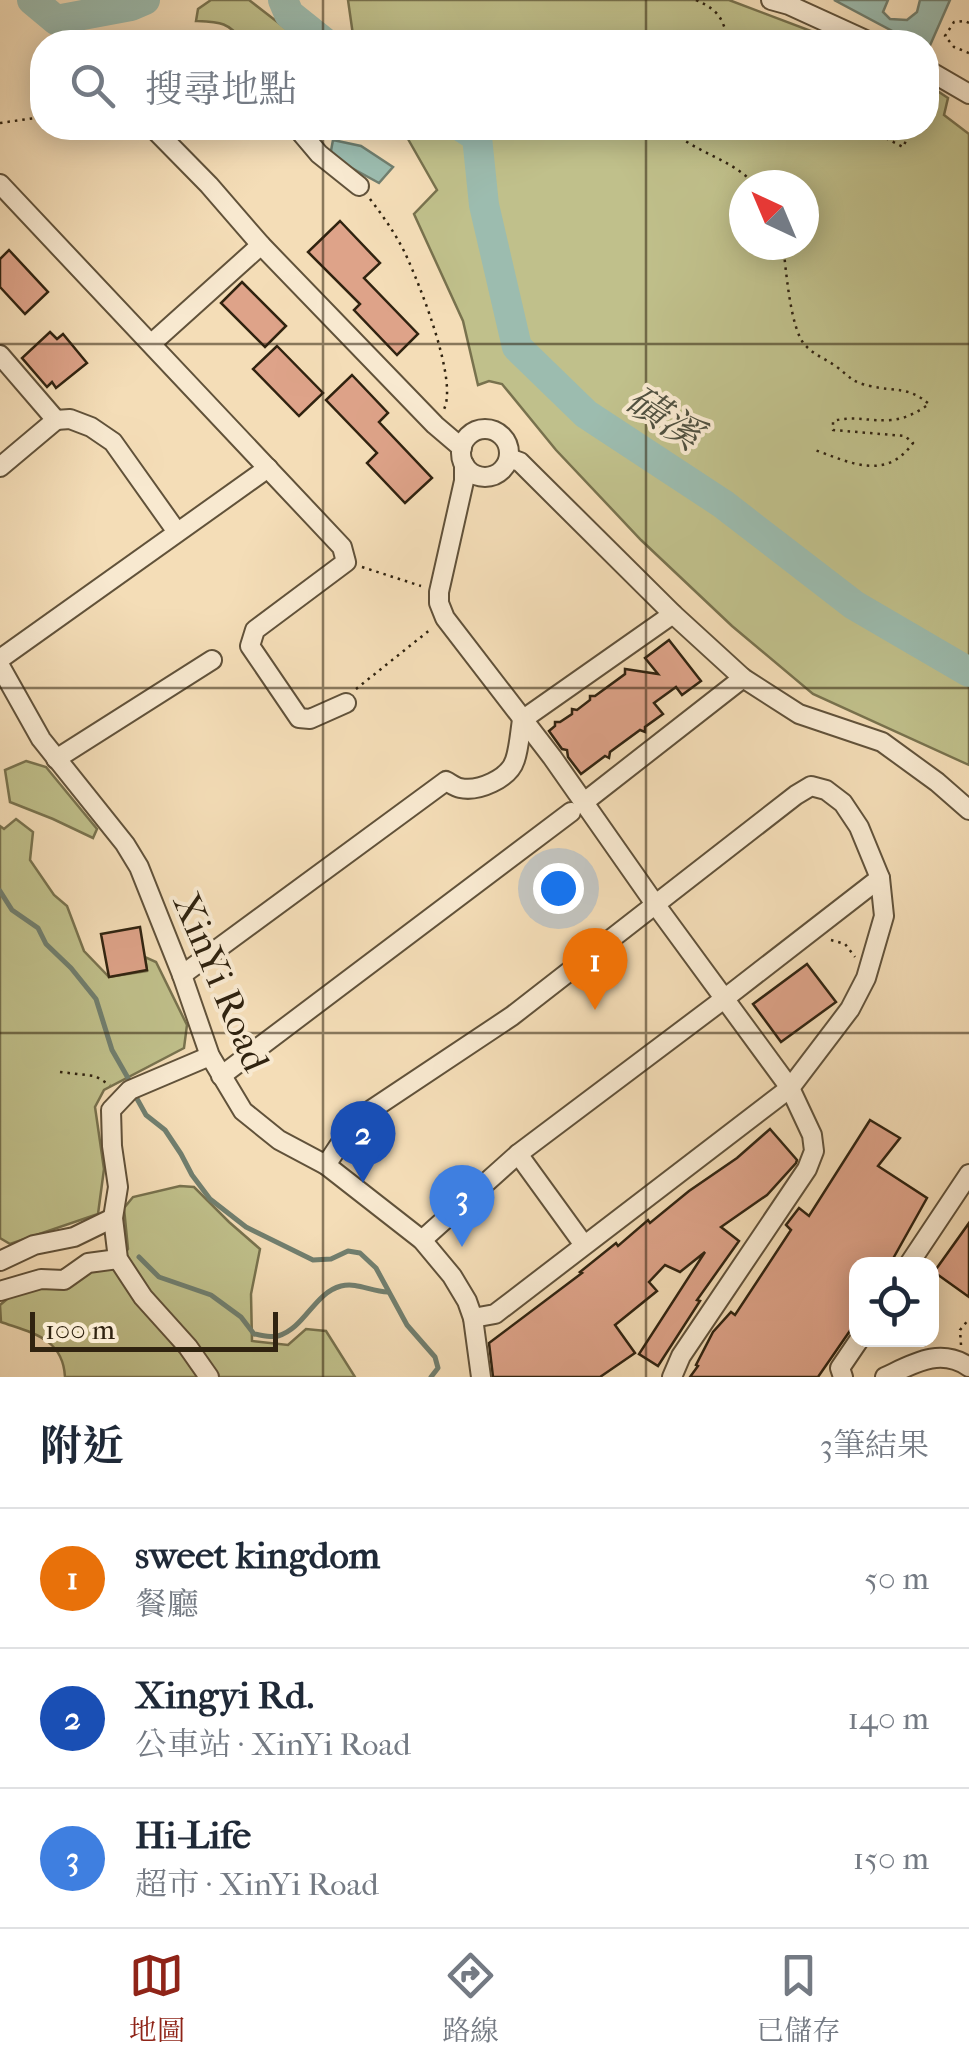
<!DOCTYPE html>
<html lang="zh-TW">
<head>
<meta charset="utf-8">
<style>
  :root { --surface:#fff; --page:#f6f6f7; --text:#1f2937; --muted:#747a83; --line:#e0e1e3; --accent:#8f2418 }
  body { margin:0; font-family:"IM FELL French Canon","Noto Serif TC",serif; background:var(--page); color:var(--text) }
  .controls { position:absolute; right:30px; bottom:30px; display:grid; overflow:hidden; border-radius:20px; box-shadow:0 5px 25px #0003 }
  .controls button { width:90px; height:90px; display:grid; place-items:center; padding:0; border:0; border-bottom:2px solid var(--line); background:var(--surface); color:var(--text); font:50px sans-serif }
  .compass { position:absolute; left:729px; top:170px; width:90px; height:90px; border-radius:50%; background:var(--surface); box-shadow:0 5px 25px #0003; rotate:316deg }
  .scale { position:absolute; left:30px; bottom:25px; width:248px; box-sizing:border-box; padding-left:10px; border:5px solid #302310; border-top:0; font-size:28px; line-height:35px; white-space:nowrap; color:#302310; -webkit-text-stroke:8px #f8e9d0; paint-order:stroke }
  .you { position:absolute; left:558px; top:888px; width:35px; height:35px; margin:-25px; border:8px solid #fff; border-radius:50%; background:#1a73e8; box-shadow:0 0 0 15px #1a73e833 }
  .badge { display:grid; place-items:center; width:65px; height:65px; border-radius:50%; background:var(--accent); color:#fff; font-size:32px; font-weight:700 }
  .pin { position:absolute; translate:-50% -82px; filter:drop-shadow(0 2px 5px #0008) }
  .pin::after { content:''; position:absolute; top:52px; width:35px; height:30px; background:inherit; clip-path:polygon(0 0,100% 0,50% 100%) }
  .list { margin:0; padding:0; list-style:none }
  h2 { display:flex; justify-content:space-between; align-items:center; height:130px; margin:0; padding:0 40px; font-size:42px }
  h2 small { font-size:32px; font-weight:400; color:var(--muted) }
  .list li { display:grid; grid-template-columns:65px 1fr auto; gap:30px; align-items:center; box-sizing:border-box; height:140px; padding:0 40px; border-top:2px solid var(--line) }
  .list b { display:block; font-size:38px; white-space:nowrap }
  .list p { margin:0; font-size:32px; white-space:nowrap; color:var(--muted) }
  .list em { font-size:32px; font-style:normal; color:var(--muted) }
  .icon { flex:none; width:55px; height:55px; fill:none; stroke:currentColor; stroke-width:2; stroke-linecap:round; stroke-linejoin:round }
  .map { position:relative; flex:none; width:969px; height:1377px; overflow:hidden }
  .search { position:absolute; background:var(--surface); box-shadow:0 5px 25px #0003; left:30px; right:30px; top:30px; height:110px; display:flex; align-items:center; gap:25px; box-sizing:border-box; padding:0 35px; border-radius:40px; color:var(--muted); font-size:38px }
  .sheet { height:550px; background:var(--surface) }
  nav { display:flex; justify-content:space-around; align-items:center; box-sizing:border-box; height:140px; border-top:2px solid var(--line); background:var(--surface); font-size:28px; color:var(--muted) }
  nav a { display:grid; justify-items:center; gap:5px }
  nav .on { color:var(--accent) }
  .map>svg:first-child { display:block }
  .green { fill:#c0c08b; stroke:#78724e; stroke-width:2.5; fill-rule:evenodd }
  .water { fill:#9cbcaf; stroke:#717f6f; stroke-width:2.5 }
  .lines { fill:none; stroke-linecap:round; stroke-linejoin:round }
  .stream { stroke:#717f6f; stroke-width:5 }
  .river { stroke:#9cbcaf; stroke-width:30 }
  .building { fill:#dea389; stroke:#302310; stroke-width:2.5 }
  .minor-casing { stroke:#61523a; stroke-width:22 }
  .path { stroke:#302310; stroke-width:2.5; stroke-dasharray:2.5 5; stroke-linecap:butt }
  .minor { stroke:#f8e9d0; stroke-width:18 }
  .grid { fill:none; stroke:#302310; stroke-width:2.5; stroke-opacity:0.55 }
  .labels { text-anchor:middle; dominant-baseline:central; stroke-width:8; stroke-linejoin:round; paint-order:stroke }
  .street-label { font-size:38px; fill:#302310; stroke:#f8e9d0 }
  .water-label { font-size:40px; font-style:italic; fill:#505140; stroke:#f8e9d0 }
</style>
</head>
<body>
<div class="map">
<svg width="969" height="1377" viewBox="0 0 969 1377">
  <rect width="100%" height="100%" fill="#f4ddb7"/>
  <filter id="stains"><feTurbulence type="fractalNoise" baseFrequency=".002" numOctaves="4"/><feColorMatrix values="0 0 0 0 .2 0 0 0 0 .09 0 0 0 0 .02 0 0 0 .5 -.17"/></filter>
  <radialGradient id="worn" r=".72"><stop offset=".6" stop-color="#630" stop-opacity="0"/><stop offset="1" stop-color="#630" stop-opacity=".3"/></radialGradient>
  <g class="green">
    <path d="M211,0H249L293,34V42H243C229,22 220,22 196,21L198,9Z"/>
    <path d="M348,0H729L840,42H354Z"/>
    <path d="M927,84L948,98L944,115L969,134V765L813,694L732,626L641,540L556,450L502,384L489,381L478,385L463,321L414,214L437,190L404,132L383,128H926ZM744,185H804V245H744Z"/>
    <path d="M26,761L46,767L97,829L93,838L53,819L10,802L5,770Z"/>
    <path d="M16,819L33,832L30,860L54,895L67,906L84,951L109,977L147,971L145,957L156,962L187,1025L184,1048L104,1090L95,1107L104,1169L98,1214L10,1244L0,1238V826L4,829Z"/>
    <path d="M180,1186L194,1187L229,1222L260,1249L251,1294L252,1341L288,1345L306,1329L326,1331L355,1377H65C63,1338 32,1333 1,1322L0,1305L12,1295L36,1288L63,1289L95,1267L114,1269L128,1249L124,1208L133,1197Z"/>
  </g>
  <g class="water">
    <path d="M834,0H888L883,12L890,19L907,20L917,12L920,0H950L928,50L926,42H913Z"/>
    <path d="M333,140L361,146L393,167L379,183L330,156Z"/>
  </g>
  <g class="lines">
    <g class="stream">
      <path d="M0,891L12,910L38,928L46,944L71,968L96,999L112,1050L128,1078"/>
      <path d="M136,1097L146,1115L165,1130L181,1154L192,1175L210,1199L246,1227L313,1260L331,1259L348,1251L360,1253L376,1268L407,1325L435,1357L438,1368L431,1377"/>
      <path d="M139,1257L159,1277L211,1295L241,1317L254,1334C261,1335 272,1338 278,1336C305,1328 314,1293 341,1286C358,1282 371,1292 388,1292"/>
    </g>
    <g class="river">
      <path d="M32,0L56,20L131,6L145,0"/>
      <path d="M283,0L289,14L324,42"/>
      <path d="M463,128L477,137L484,205L517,347L586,414L723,504L854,605L969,672"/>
    </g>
  </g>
  <g class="building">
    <path d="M340,221L380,263L364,278L418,334L397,355L354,310L360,304L308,252Z"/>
    <path d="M9,250L48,292L25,314L0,287V259Z"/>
    <path d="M242,282L286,326L265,347L221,303Z"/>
    <path d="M50,332L57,339L63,334L87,363L56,388L52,382L47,387L22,358Z"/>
    <path d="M277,346L323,393L299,416L253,369Z"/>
    <path d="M352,375L388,413L379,422L432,478L405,503L367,463L377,453L326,400Z"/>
    <path d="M669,640L701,681L682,695L676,687L654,703L663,714L645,727V732L640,730L610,752L609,758L605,756L581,774L568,757L567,750L562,749L549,731L555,726V722H560L572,714V709L577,710L590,700V696H595L625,674V669L658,674L645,658Z"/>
    <path d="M140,927L147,970L109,977L101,934Z"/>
    <path d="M807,964L836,1002L781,1042L753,1004Z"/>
    <path d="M870,1120L900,1138L878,1166L927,1198L890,1264H856V1322L818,1377H690L698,1366L696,1365L713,1332L731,1312L735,1315L791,1230L786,1225L799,1208L809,1216Z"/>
    <path d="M770,1129L797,1160L796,1163L767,1195L721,1227L739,1241L697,1300L700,1301L658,1366L639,1354L705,1252L680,1272L665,1265L649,1282L657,1291L615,1325L635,1353L600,1377H493L489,1343L582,1273L580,1272L616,1243L618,1246L648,1220L650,1223L689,1191L737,1158Z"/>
    <path d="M969,1223V1297L934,1272Z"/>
  </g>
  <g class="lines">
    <defs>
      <g id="minor">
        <path d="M771,0L789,5L870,42"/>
        <path d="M926,69L969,94"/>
        <path d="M153,128L209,185L261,245L435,425L462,448"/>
        <path d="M297,128L319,154L359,186"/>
        <path d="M0,184L342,547L346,562L255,630L250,646L299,718L310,719L346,703"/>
        <path d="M152,343L261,245"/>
        <path d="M0,355L56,420"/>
        <path d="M56,420L70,419L91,427L113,442L177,532"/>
        <circle cx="485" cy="453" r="24"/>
        <path d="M509,458L520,462L531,473L673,614L743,678L799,714L882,742L937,782L969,810"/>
        <path d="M464,464V481L439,592V603L445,618L552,757L655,904L790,1088L812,1135L814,1151L807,1169L681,1356L672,1377"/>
        <path d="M0,467L56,420"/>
        <path d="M0,659L268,468"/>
        <path d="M0,666L41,739L125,844L139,867L182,975L210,1056L243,1111L279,1140L326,1165L422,1240L452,1276L467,1301L473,1318L481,1377"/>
        <path d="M56,759L212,660"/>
        <path d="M583,803L743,678"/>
        <path d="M182,975L446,781C450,783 455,787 460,788C478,792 509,779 515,760C519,749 520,732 522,720L673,614"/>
        <path d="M221,1076L571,812"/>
        <path d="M518,1154L584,1245"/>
        <path d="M326,1165L356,1120L512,1016L796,795L811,786L826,790L843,803L859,827L880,878L884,916L866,978L850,1009L790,1088L495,1314L473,1318"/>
        <path d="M422,1240L518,1154L724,999L880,878"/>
        <path d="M0,1261L34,1245L74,1237L113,1218"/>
        <path d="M909,1264L969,1174"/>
        <path d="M0,1291L41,1279L64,1280L88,1263L118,1259"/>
        <path d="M209,1377L188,1347L143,1297L118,1259L113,1218L118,1187L112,1146L111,1110L130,1090L210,1056"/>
        <path d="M843,1377L840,1368L859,1340"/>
        <path d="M885,1377C913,1364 940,1347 969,1367"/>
      </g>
    </defs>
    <use href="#minor" class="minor-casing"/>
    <g class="path">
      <path d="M696,0C720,11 722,18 729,42"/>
      <path d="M969,23L965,21L954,22L945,36L954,47L969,53"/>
      <path d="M0,123L42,117"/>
      <path d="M128,128L138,137"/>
      <path d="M681,128L684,140C708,156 736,163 755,185"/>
      <path d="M866,128L903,147L912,128"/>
      <path d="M370,199C383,216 395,233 405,253C419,283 460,384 443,411"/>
      <path d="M783,245C786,268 790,329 805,345C814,355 826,359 837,367C851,378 852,382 870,386C896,392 908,386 929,404C918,412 905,419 891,420C869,422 856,415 833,421V430L905,436L913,443C886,481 851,463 815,450"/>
      <path d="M362,567L421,586"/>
      <path d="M356,689L431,629"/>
      <path d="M831,940L845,944L855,957"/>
      <path d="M60,1072L95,1076L110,1085"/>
      <path d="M961,1345L960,1330L969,1319"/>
    </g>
    <use href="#minor" class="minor"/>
  </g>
  <path class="grid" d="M323,0V42M646,0V42M323,128V1377M646,128V1377M0,344H969M0,688H969M0,1033H969"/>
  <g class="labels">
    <g class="street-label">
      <text transform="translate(221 982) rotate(67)">XinYi Road</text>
    </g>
    <g class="water-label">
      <text transform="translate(664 418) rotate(33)">磺溪</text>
    </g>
  </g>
  <rect width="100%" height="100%" filter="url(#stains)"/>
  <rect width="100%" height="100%" fill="url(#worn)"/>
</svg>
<div class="controls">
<button><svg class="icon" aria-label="locate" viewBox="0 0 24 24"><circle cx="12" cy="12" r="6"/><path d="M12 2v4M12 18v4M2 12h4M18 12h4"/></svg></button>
</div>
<svg class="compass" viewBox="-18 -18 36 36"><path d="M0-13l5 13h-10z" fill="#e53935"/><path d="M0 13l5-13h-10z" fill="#747a83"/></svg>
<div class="scale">100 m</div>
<div class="you"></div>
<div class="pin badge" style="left:595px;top:1010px;background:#e8710a">1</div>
<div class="pin badge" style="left:363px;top:1183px;background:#1a4fb4">2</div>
<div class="pin badge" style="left:462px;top:1247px;background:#3f7fe0">3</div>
<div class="search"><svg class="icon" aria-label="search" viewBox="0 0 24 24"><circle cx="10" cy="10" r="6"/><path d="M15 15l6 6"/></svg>搜尋地點</div>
</div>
<section class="sheet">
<h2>附近<small>3筆結果</small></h2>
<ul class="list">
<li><span class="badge" style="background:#e8710a">1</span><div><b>sweet kingdom</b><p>餐廳</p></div><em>50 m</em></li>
<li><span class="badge" style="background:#1a4fb4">2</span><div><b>Xingyi Rd.</b><p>公車站 · XinYi Road</p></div><em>140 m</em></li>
<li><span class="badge" style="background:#3f7fe0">3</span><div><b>Hi-Life</b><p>超市 · XinYi Road</p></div><em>150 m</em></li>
</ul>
</section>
<nav>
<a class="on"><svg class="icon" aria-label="map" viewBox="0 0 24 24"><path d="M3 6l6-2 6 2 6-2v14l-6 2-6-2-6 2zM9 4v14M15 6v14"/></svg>地圖</a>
<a><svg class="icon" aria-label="directions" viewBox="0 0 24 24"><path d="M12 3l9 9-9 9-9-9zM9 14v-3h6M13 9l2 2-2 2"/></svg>路線</a>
<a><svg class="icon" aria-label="saved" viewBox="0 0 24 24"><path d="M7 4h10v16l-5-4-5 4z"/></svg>已儲存</a>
</nav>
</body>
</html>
